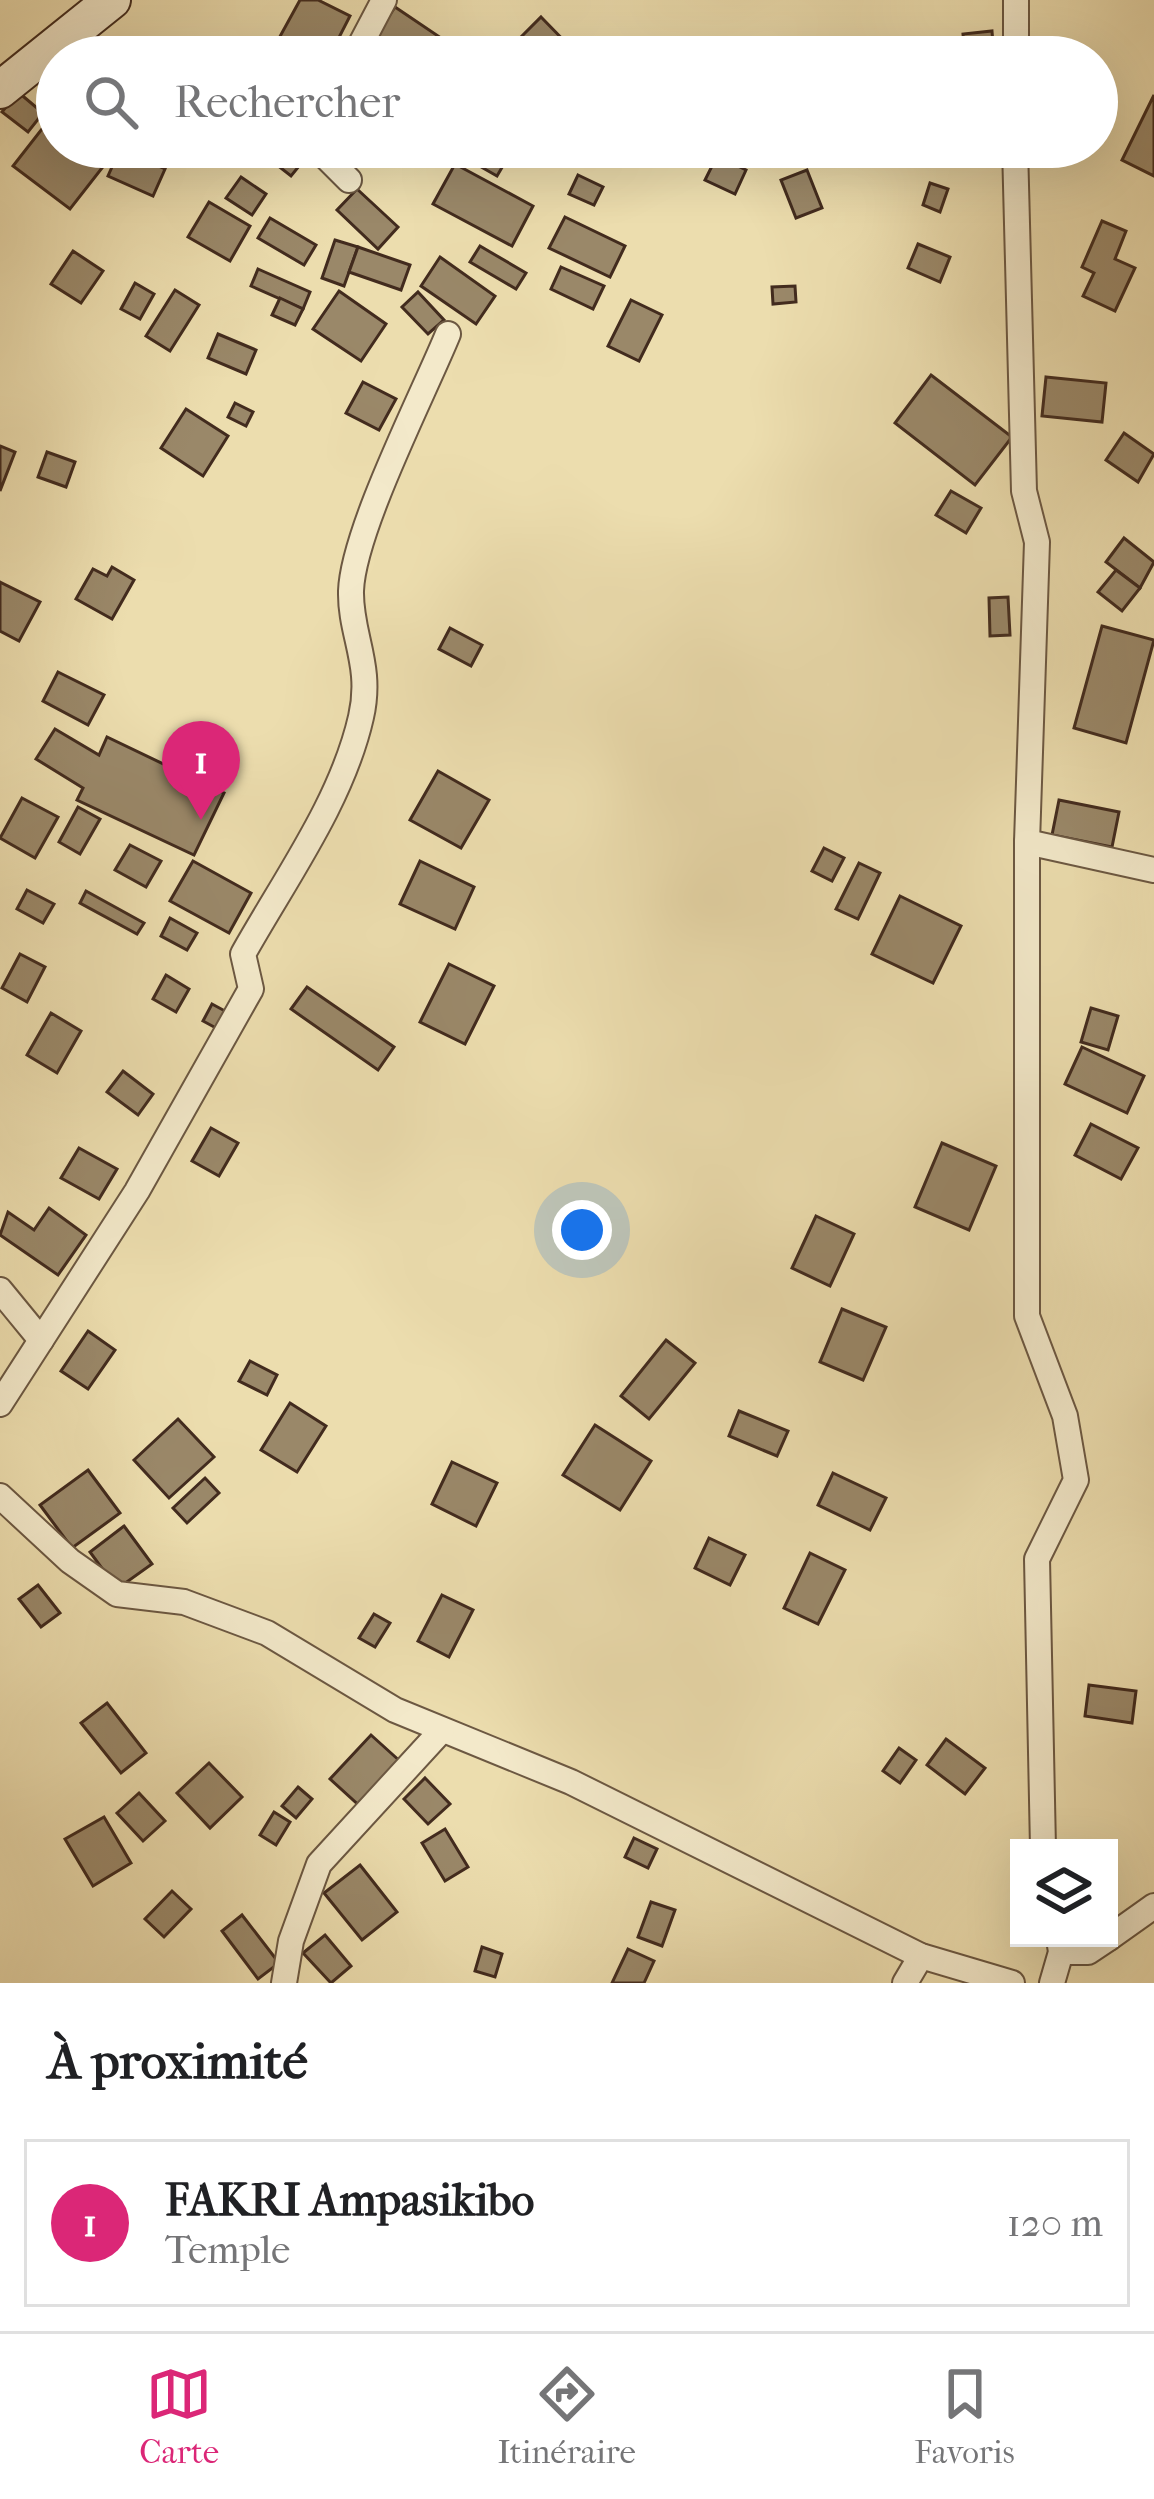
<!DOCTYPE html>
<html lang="fr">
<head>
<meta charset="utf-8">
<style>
  :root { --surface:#fff; --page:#f6f6f6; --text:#202124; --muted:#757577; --line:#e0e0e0; --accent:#db2777 }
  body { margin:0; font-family:"IM FELL French Canon",serif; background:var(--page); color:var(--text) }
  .controls { position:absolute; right:36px; bottom:36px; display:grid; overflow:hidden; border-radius:0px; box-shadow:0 12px 48px #0002 }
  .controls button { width:108px; height:108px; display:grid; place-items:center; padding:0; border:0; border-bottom:3px solid var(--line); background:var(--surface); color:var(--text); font:60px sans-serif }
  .you { position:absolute; left:582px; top:1230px; width:42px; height:42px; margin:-30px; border:9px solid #fff; border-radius:50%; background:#1a73e8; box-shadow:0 0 0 18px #1a73e833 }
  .badge { display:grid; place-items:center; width:78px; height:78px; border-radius:50%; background:var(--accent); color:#fff; font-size:39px; font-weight:700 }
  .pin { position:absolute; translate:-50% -99px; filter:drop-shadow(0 3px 6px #0008) }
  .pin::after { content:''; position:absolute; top:63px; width:42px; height:36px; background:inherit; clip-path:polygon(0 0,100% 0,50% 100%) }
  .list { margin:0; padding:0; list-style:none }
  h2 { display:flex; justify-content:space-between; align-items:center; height:156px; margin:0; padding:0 48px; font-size:51px }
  h2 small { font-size:39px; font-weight:400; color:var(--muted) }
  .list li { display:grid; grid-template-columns:78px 1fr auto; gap:36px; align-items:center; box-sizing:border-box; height:168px; margin:0 24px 24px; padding:0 24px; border:3px solid var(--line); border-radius:0px }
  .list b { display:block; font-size:45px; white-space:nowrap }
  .list p { margin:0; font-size:39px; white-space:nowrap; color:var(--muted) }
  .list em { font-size:39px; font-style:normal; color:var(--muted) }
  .icon { flex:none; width:66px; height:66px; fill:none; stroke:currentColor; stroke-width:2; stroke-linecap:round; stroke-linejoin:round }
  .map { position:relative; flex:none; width:1154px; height:1983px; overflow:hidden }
  .search { position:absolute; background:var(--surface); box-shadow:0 12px 48px #0002; left:36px; right:36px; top:36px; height:132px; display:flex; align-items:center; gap:30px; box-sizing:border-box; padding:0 42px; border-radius:66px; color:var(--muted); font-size:45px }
  .sheet { height:348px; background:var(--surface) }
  nav { display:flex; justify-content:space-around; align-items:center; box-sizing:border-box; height:168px; border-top:3px solid var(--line); background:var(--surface); font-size:33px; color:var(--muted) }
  nav a { display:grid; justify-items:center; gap:6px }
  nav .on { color:var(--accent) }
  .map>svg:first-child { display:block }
  .building { fill:#9a8869; stroke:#422b1e; stroke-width:3 }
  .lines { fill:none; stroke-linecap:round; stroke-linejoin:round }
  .street-casing { stroke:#6c5842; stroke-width:28 }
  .secondary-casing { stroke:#422b1e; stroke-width:40 }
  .street { stroke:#f3e9ca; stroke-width:24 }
  .secondary { stroke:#f3e9ca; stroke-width:36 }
</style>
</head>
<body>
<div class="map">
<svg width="1154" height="1983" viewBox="0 0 1154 1983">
  <rect width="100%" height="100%" fill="#ecddae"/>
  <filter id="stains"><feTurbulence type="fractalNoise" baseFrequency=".00167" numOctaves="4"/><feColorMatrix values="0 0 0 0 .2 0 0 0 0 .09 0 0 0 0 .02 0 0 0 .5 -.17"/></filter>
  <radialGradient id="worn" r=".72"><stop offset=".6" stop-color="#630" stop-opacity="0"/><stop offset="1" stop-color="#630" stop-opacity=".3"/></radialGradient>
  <g class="building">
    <path d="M300,0H318L350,16L329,57H312L278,40Z"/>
    <path d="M395,7L447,42L436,57H405L375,37Z"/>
    <path d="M541,17L577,54L574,57H541L521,37Z"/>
    <path d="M992,31L994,57H965L963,34Z"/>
    <path d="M18,92L43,113L28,132L2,112Z"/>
    <path d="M1154,95V176L1122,160Z"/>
    <path d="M45,125L57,134V147H75L102,168L70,209L13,166Z"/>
    <path d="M269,147H287L304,160L291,176L263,154Z"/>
    <path d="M458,147H514L497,176L455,152Z"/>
    <path d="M120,149L165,169L153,196L108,176Z"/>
    <path d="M717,156L746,170L735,194L705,180Z"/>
    <path d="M455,164L533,206L512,246L433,204Z"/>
    <path d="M807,170L822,208L796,218L781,180Z"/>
    <path d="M578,175L603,187L594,205L569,194Z"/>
    <path d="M241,177L266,194L252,215L226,198Z"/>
    <path d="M930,183L948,189L940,212L923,205Z"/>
    <path d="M357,189L398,227L378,249L337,210Z"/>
    <path d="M209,202L250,226L230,261L188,237Z"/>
    <path d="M565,217L625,246L610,277L549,248Z"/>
    <path d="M270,218L316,245L304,265L258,238Z"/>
    <path d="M1102,221L1126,231L1115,259L1135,268L1115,311L1083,296L1094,273L1082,267Z"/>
    <path d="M335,240L358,247L344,286L322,278Z"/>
    <path d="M918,244L950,257L940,282L908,268Z"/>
    <path d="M480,246L526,273L516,289L470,262Z"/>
    <path d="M358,247L410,265L401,290L349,272Z"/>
    <path d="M73,251L103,271L81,303L51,284Z"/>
    <path d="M440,257L495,296L476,324L421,286Z"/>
    <path d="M561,267L604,286L593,309L551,289Z"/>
    <path d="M258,269L310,292L303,309L251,286Z"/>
    <path d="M135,283L154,294L140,319L121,309Z"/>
    <path d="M795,286L796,302L773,304L772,287Z"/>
    <path d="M175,290L199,305L170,351L146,336Z"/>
    <path d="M339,291L386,324L361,361L313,329Z"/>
    <path d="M418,292L444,320L428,334L402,307Z"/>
    <path d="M280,298L303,309L295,325L272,315Z"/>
    <path d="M631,300L662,315L639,361L608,346Z"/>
    <path d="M218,334L256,350L246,374L208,358Z"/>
    <path d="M931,375L1012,437L975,485L895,423Z"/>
    <path d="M1046,377L1106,383L1102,422L1042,416Z"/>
    <path d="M363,382L396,399L379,430L346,413Z"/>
    <path d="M235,403L253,412L246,426L228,417Z"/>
    <path d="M186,409L228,436L203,476L161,448Z"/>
    <path d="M1124,433L1154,454L1138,482L1106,460Z"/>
    <path d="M0,446L15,452L0,491Z"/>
    <path d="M47,452L75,462L66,487L38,477Z"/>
    <path d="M951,491L981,508L966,533L936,515Z"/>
    <path d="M1124,538L1154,562L1140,588L1106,562Z"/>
    <path d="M112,567L134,580L112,619L76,599L93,569L107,576Z"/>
    <path d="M1116,570L1140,588L1122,611L1098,592Z"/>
    <path d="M0,582L40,602L19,641L0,631Z"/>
    <path d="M1008,597L1010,635L990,636L989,598Z"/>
    <path d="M1102,626L1154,640L1126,743L1074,728Z"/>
    <path d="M450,628L482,645L471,666L439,649Z"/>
    <path d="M58,672L104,695L88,725L43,701Z"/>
    <path d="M55,729L99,755L107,737L224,793L194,855L77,800L83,788L36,759Z"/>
    <path d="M438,771L489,800L461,848L410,820Z"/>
    <path d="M22,798L58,817L35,858L0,838Z"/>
    <path d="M1059,800L1119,812L1112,847L1052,835Z"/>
    <path d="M78,807L100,819L80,854L59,842Z"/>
    <path d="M130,845L161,861L146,887L115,870Z"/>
    <path d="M824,848L844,858L832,881L812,871Z"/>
    <path d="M193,861L251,893L229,933L170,901Z"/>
    <path d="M420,861L474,887L455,929L400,904Z"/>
    <path d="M859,863L880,873L858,919L836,909Z"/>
    <path d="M27,890L54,904L43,923L17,909Z"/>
    <path d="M86,891L144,923L137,934L80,903Z"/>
    <path d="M900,896L961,926L933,983L872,954Z"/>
    <path d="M170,918L197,933L187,950L161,936Z"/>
    <path d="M20,954L45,967L27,1002L2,988Z"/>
    <path d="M449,964L494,986L465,1044L420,1022Z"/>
    <path d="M166,975L189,989L176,1012L153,999Z"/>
    <path d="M307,987L394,1047L378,1070L291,1009Z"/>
    <path d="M212,1004L225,1011L216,1028L203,1021Z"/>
    <path d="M1091,1008L1118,1016L1108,1050L1081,1042Z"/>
    <path d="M51,1013L81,1031L57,1073L27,1055Z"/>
    <path d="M1082,1047L1144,1076L1127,1113L1065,1084Z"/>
    <path d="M123,1071L153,1094L138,1115L107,1092Z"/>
    <path d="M1091,1124L1138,1148L1121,1179L1075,1155Z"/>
    <path d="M211,1128L238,1143L219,1176L192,1161Z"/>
    <path d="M942,1143L996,1166L969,1230L915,1207Z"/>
    <path d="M79,1148L117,1169L99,1199L61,1178Z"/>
    <path d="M49,1208L86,1235L58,1275L0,1235L8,1212L34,1230Z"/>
    <path d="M816,1216L854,1234L830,1286L792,1268Z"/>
    <path d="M842,1309L886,1327L863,1380L820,1362Z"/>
    <path d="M88,1331L115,1350L88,1389L61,1371Z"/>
    <path d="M666,1340L695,1363L649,1419L621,1396Z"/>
    <path d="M250,1361L277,1375L267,1395L239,1381Z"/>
    <path d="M290,1403L326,1426L297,1472L261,1450Z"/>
    <path d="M739,1411L788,1431L777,1456L729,1436Z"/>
    <path d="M178,1419L214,1457L169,1498L134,1460Z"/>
    <path d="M595,1425L651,1461L620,1510L563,1475Z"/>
    <path d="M452,1462L497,1483L476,1526L432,1504Z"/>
    <path d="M88,1470L120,1513L72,1548L40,1505Z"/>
    <path d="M833,1473L886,1498L870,1530L818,1505Z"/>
    <path d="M205,1478L219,1493L187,1523L173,1508Z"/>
    <path d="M124,1526L152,1564L117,1589L90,1552Z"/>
    <path d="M709,1538L745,1555L730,1585L695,1568Z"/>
    <path d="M810,1553L845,1570L818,1624L784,1608Z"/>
    <path d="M38,1585L60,1613L41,1627L19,1599Z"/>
    <path d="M442,1595L473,1610L449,1657L418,1641Z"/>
    <path d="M374,1614L390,1623L375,1647L359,1638Z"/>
    <path d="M1089,1685L1136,1691L1132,1723L1085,1716Z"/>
    <path d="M107,1703L146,1753L121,1773L81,1723Z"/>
    <path d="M371,1735L402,1763L362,1808L330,1779Z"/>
    <path d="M946,1739L985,1768L965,1794L927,1765Z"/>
    <path d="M899,1748L916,1760L900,1783L883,1771Z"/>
    <path d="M209,1763L242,1797L210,1828L177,1793Z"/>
    <path d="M425,1778L450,1804L428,1824L404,1799Z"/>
    <path d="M298,1787L312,1799L296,1818L282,1806Z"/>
    <path d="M139,1793L165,1821L143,1841L117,1813Z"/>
    <path d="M274,1812L290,1822L276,1845L260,1835Z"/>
    <path d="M104,1817L131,1863L93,1886L65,1839Z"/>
    <path d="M445,1829L468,1867L445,1881L422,1843Z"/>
    <path d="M634,1838L657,1849L648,1868L625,1857Z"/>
    <path d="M360,1865L397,1912L362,1940L324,1893Z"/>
    <path d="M172,1891L191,1909L164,1937L145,1919Z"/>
    <path d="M651,1902L675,1910L662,1946L638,1937Z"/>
    <path d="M242,1915L279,1963L258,1979L222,1931Z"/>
    <path d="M325,1935L351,1966L331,1983L303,1953Z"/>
    <path d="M482,1947L502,1954L495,1977L475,1971Z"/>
    <path d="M628,1949L654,1961L644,1983H612Z"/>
  </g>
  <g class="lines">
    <defs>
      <g id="street">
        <path d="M1016,0V57"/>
        <path d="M354,57L384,0"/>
        <path d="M316,147L349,180"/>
        <path d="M1015,147L1024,491L1037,542L1027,842V1316L1065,1416L1076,1480L1037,1559L1043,1848"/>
        <path d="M1027,842L1154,870"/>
        <path d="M0,1290L41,1340"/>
        <path d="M0,1404L137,1191L251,989L243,954C285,879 342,801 361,717C373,665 350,635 351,591C353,531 423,395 448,334"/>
        <path d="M0,1496L70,1561L117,1594L184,1602L267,1633L395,1710L571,1782L921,1956L1012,1983"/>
        <path d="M1109,1938L1154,1906"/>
        <path d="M1061,1952H1088L1109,1938"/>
        <path d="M284,1983L291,1941L319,1864L442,1730"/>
        <path d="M905,1983L921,1956"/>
        <path d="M1052,1983L1061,1952L1059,1939"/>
      </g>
      <path id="secondary" d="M0,90L112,0"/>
    </defs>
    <use href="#street" class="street-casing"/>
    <use href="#secondary" class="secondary-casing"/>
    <use href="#street" class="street"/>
    <use href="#secondary" class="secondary"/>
  </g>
  <rect width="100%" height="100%" filter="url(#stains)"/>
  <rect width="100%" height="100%" fill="url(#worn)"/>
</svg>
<div class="controls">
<button><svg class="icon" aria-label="layers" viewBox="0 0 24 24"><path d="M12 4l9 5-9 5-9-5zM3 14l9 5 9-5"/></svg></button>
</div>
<div class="you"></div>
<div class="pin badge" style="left:201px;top:820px">1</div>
<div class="search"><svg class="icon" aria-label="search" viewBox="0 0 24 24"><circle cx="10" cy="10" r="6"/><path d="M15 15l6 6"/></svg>Rechercher</div>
</div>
<section class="sheet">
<h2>À proximité<small></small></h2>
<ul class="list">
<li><span class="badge">1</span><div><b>FAKRI Ampasikibo</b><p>Temple</p></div><em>120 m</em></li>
</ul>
</section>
<nav>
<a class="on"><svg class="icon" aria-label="map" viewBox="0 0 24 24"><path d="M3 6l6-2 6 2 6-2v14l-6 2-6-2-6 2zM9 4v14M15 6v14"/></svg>Carte</a>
<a><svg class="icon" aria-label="directions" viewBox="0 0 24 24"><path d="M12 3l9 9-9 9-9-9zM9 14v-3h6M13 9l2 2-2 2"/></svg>Itinéraire</a>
<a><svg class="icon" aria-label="saved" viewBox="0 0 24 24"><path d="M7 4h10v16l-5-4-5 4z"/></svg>Favoris</a>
</nav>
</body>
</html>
